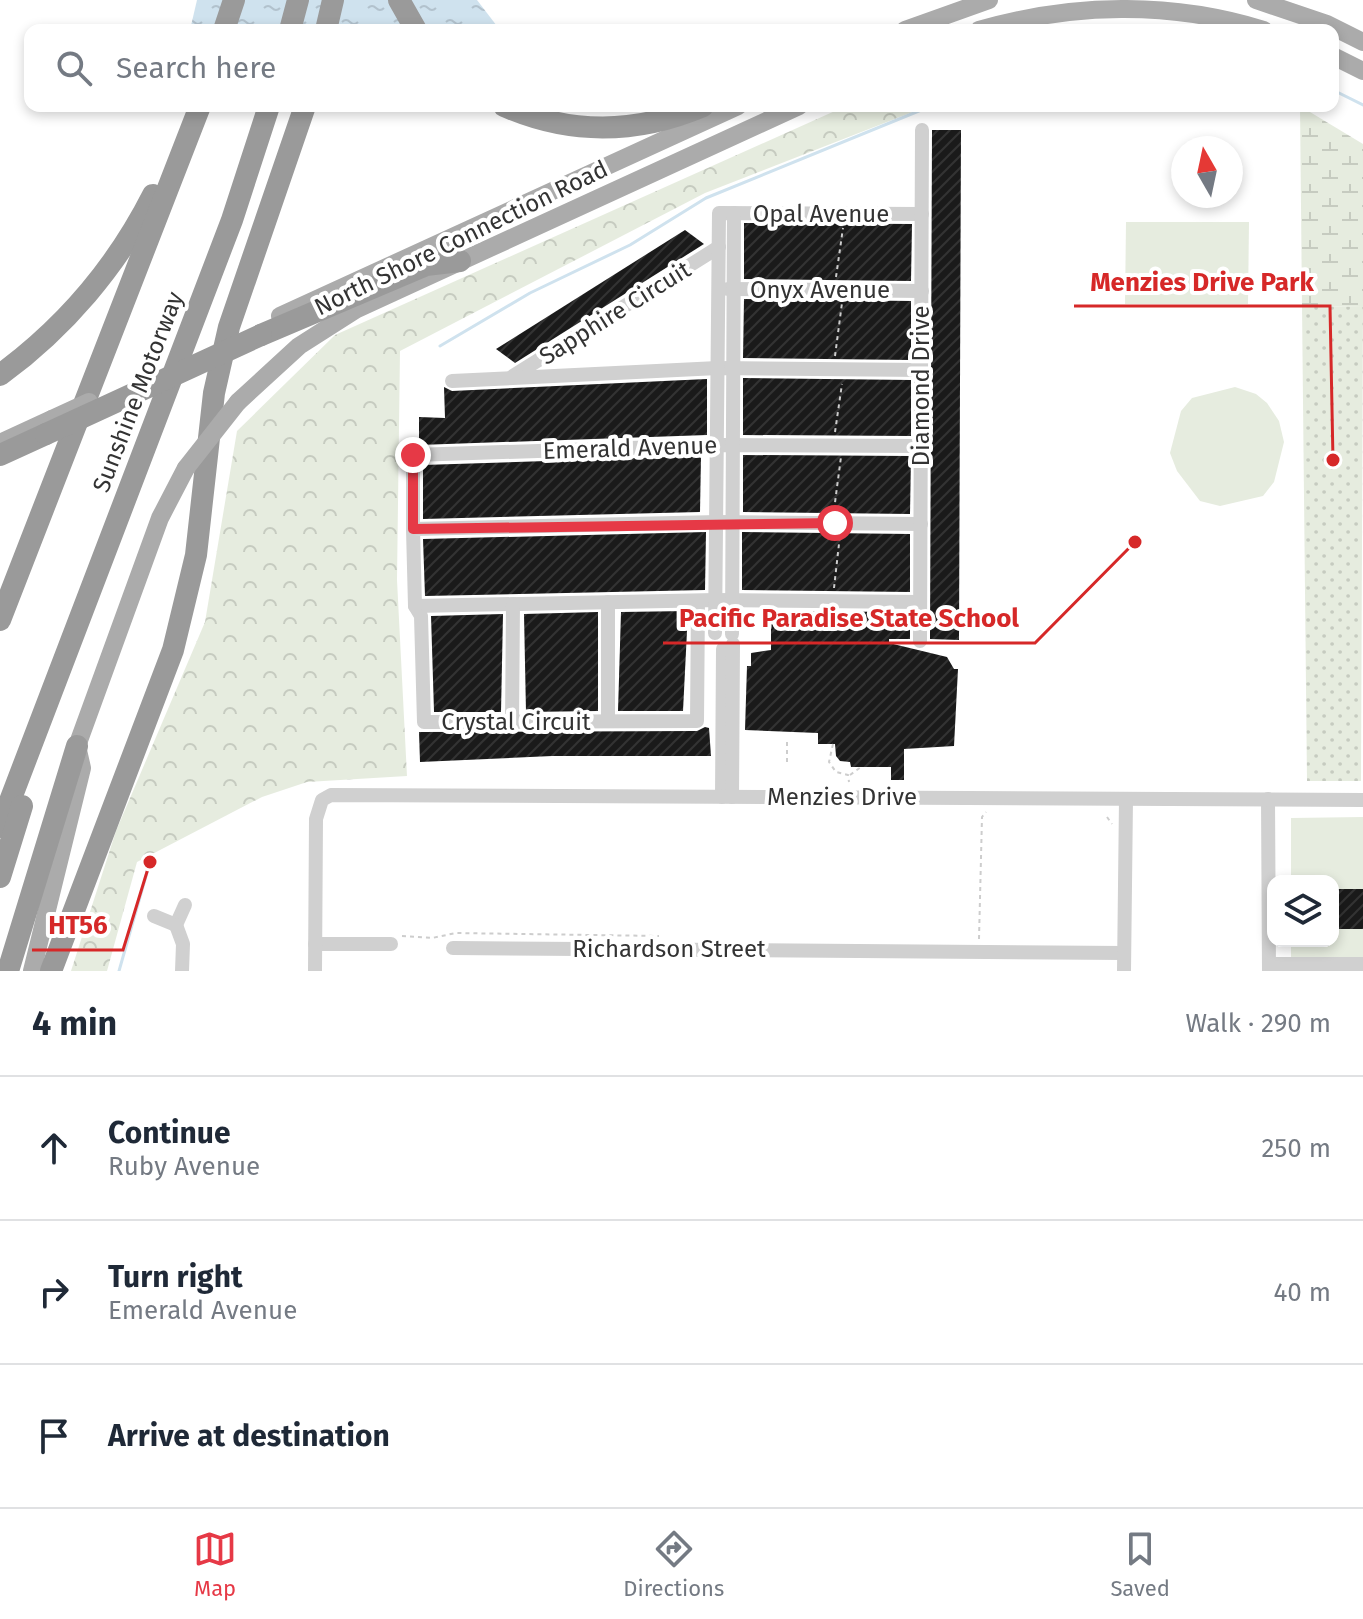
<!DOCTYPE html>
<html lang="en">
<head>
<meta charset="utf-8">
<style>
  :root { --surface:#fff; --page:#f2f2f3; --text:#1f2937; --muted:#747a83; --line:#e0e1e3; --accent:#e63946 }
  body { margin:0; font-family:"Fira Sans",sans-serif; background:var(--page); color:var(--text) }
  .controls { position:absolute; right:24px; bottom:24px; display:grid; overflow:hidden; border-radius:16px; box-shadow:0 4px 12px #0003 }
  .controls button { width:72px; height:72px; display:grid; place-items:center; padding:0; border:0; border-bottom:2px solid var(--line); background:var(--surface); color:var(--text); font:40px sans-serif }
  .compass { position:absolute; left:1171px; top:136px; width:72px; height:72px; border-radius:50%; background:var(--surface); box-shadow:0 4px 12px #0003; rotate:351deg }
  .stop { position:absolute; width:24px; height:24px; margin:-18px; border:6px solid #e63946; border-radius:50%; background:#fff }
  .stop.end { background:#e63946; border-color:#fff; box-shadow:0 2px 8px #0008 }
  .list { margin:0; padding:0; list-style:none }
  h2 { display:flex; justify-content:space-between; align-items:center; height:104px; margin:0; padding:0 32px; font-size:34px }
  h2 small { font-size:26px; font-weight:400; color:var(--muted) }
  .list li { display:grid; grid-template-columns:52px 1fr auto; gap:24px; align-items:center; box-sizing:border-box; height:144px; padding:0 32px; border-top:2px solid var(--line) }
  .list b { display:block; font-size:30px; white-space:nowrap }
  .list p { margin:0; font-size:26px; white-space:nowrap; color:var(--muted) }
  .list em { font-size:26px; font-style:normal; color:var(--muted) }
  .icon { flex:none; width:44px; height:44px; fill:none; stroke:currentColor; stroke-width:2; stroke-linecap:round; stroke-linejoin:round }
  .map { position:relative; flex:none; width:1363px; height:971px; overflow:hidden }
  .search { position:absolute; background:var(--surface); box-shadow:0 4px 12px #0003; left:24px; right:24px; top:24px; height:88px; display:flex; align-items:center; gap:20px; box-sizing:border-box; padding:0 28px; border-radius:16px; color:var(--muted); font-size:30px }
  .sheet { height:536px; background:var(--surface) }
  nav { display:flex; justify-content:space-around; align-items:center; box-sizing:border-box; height:112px; border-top:2px solid var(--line); background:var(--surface); font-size:22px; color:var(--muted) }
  nav a { display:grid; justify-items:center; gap:4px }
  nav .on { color:var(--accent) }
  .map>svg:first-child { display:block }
  .forest { fill:url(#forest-crowns) }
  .wetland { fill:url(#wetland-marsh) }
  .park { fill:url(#park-dots) }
  .pitch { fill:#e6ecdf }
  .water { fill:url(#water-ripples) }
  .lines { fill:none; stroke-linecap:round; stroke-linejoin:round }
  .stream { stroke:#cfe2ee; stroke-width:3 }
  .building { fill:url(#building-hatch) }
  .path { stroke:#cdcdcd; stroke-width:2; stroke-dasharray:4 4; stroke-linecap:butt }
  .minor { stroke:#d0d0d0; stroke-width:14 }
  .major { stroke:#ababab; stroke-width:18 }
  .highway { stroke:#9a9a9a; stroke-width:22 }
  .major-bridge { stroke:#ababab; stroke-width:18 }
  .highway-bridge { stroke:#9a9a9a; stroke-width:22 }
  .route { stroke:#e63946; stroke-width:10 }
  .labels { text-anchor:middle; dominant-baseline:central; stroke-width:8; stroke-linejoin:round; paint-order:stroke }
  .street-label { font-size:24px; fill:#333; stroke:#fff }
  .leader { fill:none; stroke:#d62828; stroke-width:3 }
  .callout-dot { fill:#d62828; stroke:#fff; stroke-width:3 }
  .callout-label { font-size:26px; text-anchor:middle; font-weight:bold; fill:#d62828; stroke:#fff; stroke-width:8; stroke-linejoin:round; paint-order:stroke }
</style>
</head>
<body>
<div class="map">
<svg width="1363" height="971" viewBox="0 0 1363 971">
  <defs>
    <pattern id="forest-crowns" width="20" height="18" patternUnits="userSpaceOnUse" patternTransform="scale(2)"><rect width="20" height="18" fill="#e6ecdf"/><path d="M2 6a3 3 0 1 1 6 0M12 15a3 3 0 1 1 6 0" fill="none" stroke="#c6cbc0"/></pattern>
    <pattern id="wetland-marsh" width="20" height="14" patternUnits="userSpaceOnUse" patternTransform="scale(2)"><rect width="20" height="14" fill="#e6ecdf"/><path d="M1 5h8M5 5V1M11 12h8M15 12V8" fill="none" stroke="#c6cbc0"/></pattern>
    <pattern id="park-dots" width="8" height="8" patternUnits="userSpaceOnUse" patternTransform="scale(2)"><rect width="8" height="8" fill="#e6ecdf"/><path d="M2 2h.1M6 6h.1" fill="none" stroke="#c6cbc0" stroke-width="1.8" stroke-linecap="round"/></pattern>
    <pattern id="water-ripples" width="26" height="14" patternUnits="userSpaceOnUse" patternTransform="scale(2)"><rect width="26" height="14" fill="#cfe2ee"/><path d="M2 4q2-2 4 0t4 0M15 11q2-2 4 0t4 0" fill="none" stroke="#b2c2cd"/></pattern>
    <pattern id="building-hatch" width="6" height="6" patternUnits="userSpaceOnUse" patternTransform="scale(2)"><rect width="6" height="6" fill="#1a1a1a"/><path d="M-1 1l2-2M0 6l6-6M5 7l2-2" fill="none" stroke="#333"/></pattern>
  </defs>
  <rect width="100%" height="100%" fill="#fff"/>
  <path class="forest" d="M846,106H928L705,193L400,351L397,580L407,776L307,782L262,797L137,862L107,971H71L116,831L205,622L237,431L335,335Z"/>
  <path class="wetland" d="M1300,106L1363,144V307L1302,306Z"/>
  <path class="park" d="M1302,306L1363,307L1361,781H1307Z"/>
  <g class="pitch">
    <path d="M1126,222H1249L1248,304H1125Z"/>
    <path d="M1235,387L1256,394L1267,403L1279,421L1284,442L1274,482L1263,496L1220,506L1200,501L1177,471L1170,453L1181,411L1192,398Z"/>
    <path d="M1363,817V959H1291V941H1333V881H1291V818Z"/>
  </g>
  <path class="water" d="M197,0H477L500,30H190Z"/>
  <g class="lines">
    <g class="stream">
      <path d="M1333,90L1363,105"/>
      <path d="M440,346L530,293L630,245L706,198L931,106"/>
      <path d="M119,971L150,862"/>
    </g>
  </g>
  <g class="building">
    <path d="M932,130H961L959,640L930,639Z"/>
    <path d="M744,223L912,224L911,281L744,279Z"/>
    <path d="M685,230L704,244L515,363L496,349Z"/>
    <path d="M744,299L911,301V360L743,358Z"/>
    <path d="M743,378L911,380V436L743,435Z"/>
    <path d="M707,379V435L419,445V417L445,418L444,387L452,391Z"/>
    <path d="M743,455L911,456L910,514L743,512Z"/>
    <path d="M701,456L700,512L423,519V465Z"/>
    <path d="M706,532L705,590L425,596L423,539Z"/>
    <path d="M742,532L910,534V592L742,590Z"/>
    <path d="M688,611L683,711H618L621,612Z"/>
    <path d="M771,611L910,612V639H889V643L947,657L954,669H958L954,746L904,749V780H891V767H851L850,762L840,761L836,756L835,744H818V733L745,730L747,666H751V653L771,650Z"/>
    <path d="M598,612V711L526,712L524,614Z"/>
    <path d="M503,614L501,712H434L431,616Z"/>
    <path d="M705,727L709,728L711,756H552L420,762L419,732L697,731Z"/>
    <rect x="1333" y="889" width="30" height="40"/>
  </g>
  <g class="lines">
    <g class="path">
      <path d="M836,277L843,228"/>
      <path d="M835,356L842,303"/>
      <path d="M835,432L842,384"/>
      <path d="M834,510L841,457"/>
      <path d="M834,588L840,535"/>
      <path d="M833,744L829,762L836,772L848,775L849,782"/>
      <path d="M787,762V742"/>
      <path d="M850,775L861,767"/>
      <path d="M1107,817L1112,824"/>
      <path d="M402,936L432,938L456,933L659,936"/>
      <path d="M979,939L982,817L986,812"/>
    </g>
    <g class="minor">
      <path d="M728,289L922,291"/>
      <path d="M513,376L719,247"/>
      <path d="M452,381L718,368L921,370"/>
      <path d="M413,529V455L719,445L921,446"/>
      <path d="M698,601L697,721L424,722L421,616L415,606L716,600L920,602"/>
      <path d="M608,602V721"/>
      <path d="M415,606L413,529L718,522L921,524"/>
      <path d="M715,633L719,213L922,214"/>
      <path d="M732,634L734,213"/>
      <path d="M920,641L922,130"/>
      <path d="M512,722L513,604"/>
      <path d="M722,797L723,649"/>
      <path d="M732,797L733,644"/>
      <path d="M1268,799L1269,971"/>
      <path d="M154,916L176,925L185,905"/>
      <path d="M176,925L183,944L182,971"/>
      <path d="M315,944H391"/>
      <path d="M453,948L1124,953"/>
      <path d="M1269,964H1363"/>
      <path d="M315,971L316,819L322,800L331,795L1363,800"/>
      <path d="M1124,971L1126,799"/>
    </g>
    <g class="major">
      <path d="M1256,0L1327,24L1363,42"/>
      <path d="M905,30L989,0"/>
      <path d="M979,30C1072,3 1171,1 1264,30"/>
      <path d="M1333,56L1363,71"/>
      <path d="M280,316L738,106"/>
      <path d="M238,402L299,346L357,309L799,106"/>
      <path d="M0,443L52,419"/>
      <path d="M32,971L82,768L77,746L160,518L186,468"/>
    </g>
    <g class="highway">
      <path d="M399,0L416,30"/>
      <path d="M224,30L234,0"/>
      <path d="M290,30L298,0"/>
      <path d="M326,30L333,0"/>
      <path d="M504,106C570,135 637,134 703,106"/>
      <path d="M261,335L426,265L460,261"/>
      <path d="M0,375C64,328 117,266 153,195"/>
      <path d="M0,455L46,434"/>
      <path d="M0,620L200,106"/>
      <path d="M0,827L232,220L269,106"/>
      <path d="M0,877L22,806"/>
      <path d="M8,971L77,746"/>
      <path d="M51,971L173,650L196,555L214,393L229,327L305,106"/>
    </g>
    <g class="major-bridge">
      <path d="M52,419L89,402"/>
      <path d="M186,468L238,402"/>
    </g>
    <path class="highway-bridge" d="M46,434L261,335"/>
  </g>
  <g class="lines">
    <path class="route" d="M413,455V529L835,523"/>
  </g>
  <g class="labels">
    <g class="street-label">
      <text x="821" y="214">Opal Avenue</text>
      <text transform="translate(461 238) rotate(-26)">North Shore Connection Road</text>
      <text x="820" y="290">Onyx Avenue</text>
      <text transform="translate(615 313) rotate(-32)">Sapphire Circuit</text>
      <text transform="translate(921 386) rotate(-90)">Diamond Drive</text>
      <text transform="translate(138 392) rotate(-69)">Sunshine Motorway</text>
      <text transform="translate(630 448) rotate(-2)">Emerald Avenue</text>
      <text x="516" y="722">Crystal Circuit</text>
      <text x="842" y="797">Menzies Drive</text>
      <text x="669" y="949">Richardson Street</text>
    </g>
  </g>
  <path class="leader" d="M1333 460L1330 306H1074M1135 542L1035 643H663M150 862L123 950H32"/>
  <g class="callout-dot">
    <circle cx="1333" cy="460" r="8"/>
    <circle cx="1135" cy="542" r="8"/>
    <circle cx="150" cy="862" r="8"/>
  </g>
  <g class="callout-label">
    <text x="1202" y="291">Menzies Drive Park</text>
    <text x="849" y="627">Pacific Paradise State School</text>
    <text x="78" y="934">HT56</text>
  </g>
</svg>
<div class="controls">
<button><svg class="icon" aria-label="layers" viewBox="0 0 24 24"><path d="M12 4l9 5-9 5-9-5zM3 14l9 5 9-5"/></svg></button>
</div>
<svg class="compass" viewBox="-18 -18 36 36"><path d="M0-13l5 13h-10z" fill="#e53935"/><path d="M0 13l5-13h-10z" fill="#747a83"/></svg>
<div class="stop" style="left:835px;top:523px"></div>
<div class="stop end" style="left:413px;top:455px"></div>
<div class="search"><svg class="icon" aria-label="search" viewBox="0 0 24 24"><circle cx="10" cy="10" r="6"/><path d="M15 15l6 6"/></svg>Search here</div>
</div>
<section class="sheet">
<h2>4 min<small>Walk · 290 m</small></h2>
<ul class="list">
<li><svg class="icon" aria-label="ahead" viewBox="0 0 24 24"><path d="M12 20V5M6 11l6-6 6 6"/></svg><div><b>Continue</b><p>Ruby Avenue</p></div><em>250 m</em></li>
<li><svg class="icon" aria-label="right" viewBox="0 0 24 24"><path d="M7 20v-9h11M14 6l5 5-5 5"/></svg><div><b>Turn right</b><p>Emerald Avenue</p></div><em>40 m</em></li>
<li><svg class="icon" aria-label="arrive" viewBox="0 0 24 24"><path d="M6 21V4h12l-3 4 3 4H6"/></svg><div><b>Arrive at destination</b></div></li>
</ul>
</section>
<nav>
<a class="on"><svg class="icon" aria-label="map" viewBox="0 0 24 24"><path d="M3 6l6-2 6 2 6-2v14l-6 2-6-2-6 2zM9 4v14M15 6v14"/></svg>Map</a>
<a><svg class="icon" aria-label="directions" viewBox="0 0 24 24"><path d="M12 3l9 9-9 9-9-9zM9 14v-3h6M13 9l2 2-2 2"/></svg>Directions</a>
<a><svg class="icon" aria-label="saved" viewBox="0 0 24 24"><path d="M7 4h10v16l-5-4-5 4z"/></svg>Saved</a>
</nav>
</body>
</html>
